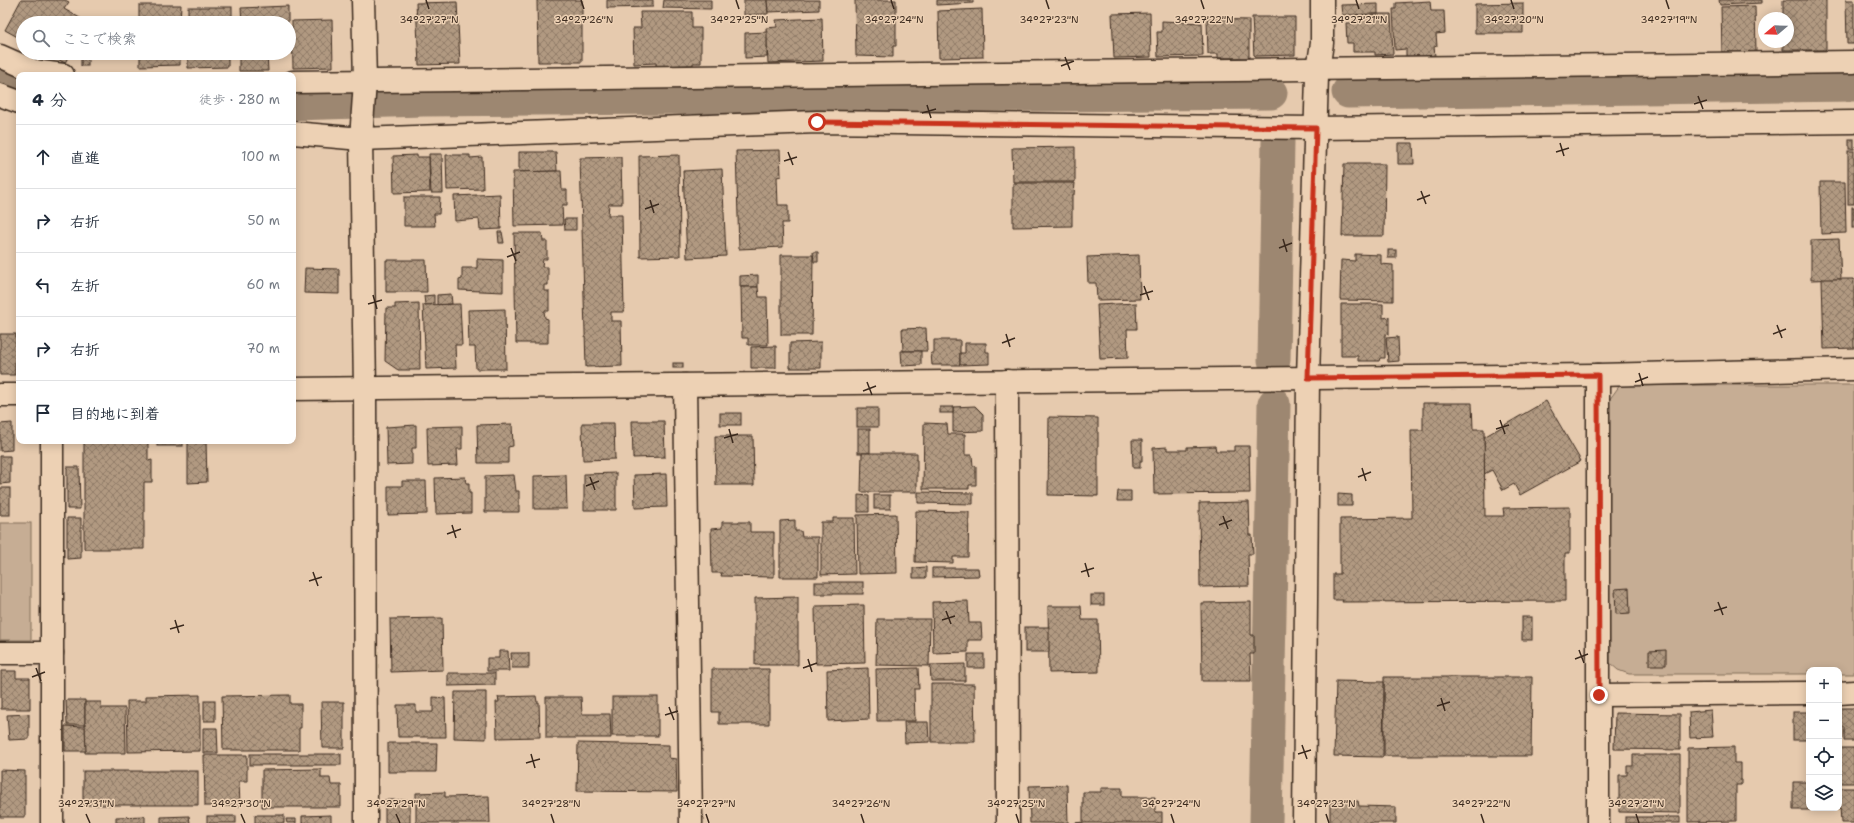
<!DOCTYPE html>
<html lang="ja">
<head>
<meta charset="utf-8">
<style>
  :root { --surface:#fff; --page:#f6f6f7; --text:#1f2937; --muted:#747a83; --line:#e0e1e3 }
  body { margin:0; font-family:"Shantell Sans","Klee One",sans-serif; background:var(--page); color:var(--text) }
  .controls { position:absolute; right:12px; bottom:12px; display:grid; overflow:hidden; border-radius:8px; box-shadow:0 2px 10px #0003 }
  .controls button { width:36px; height:36px; display:grid; place-items:center; padding:0; border:0; border-bottom:1px solid var(--line); background:var(--surface); color:var(--text); font:20px sans-serif }
  .compass { position:absolute; left:1758px; top:12px; width:36px; height:36px; border-radius:50%; background:var(--surface); box-shadow:0 2px 10px #0003; rotate:251deg }
  .stop { position:absolute; width:12px; height:12px; margin:-9px; border:3px solid #c8321e; border-radius:50%; background:#fff }
  .stop.end { background:#c8321e; border-color:#fff; box-shadow:0 1px 4px #0008 }
  .list { margin:0; padding:0; list-style:none }
  h2 { display:flex; justify-content:space-between; align-items:center; height:52px; margin:0; padding:0 16px; font-size:17px }
  h2 small { font-size:13px; font-weight:400; color:var(--muted) }
  .list li { display:grid; grid-template-columns:26px 1fr auto; gap:12px; align-items:center; box-sizing:border-box; height:64px; padding:0 16px; border-top:1px solid var(--line) }
  .list b { display:block; font-size:15px; white-space:nowrap }
  .list em { font-size:13px; font-style:normal; color:var(--muted) }
  .icon { flex:none; width:22px; height:22px; fill:none; stroke:currentColor; stroke-width:2; stroke-linecap:round; stroke-linejoin:round }
  .map { position:relative; flex:none; width:1854px; height:823px; overflow:hidden }
  .search { position:absolute; background:var(--surface); box-shadow:0 2px 10px #0003; left:16px; top:16px; width:280px; height:44px; display:flex; align-items:center; gap:10px; box-sizing:border-box; padding:0 14px; border-radius:22px; color:var(--muted); font-size:15px }
  .panel { position:absolute; background:var(--surface); box-shadow:0 2px 10px #0003; left:16px; top:72px; width:280px; height:372px; border-radius:8px }
  .map>svg:first-child { display:block }
  .green { fill:#c6ad94; stroke:#806c59 }
  .lines { fill:none; stroke-linecap:round; stroke-linejoin:round }
  .canal { stroke:#9d8771; stroke-width:33 }
  .building { fill:url(#building-cross-hatch); stroke:#3b2a1e }
  .street-casing { stroke:#3b2a1e; stroke-width:25 }
  .secondary-casing { stroke:#3b2a1e; stroke-width:25 }
  .street { stroke:#edd1b4; stroke-width:22 }
  .secondary { stroke:#edd1b4; stroke-width:22 }
  .route { stroke:#c8321e; stroke-width:5 }
  .ticks { fill:none; stroke:#3b2a1e; stroke-width:1.5 }
  .ticks-label { font-size:10px; text-anchor:middle; fill:#3b2a1e; stroke:#edd1b4; stroke-width:3; stroke-linejoin:round; paint-order:stroke }
</style>
</head>
<body>
<div class="map">
<svg width="1854" height="823" viewBox="0 0 1854 823">
  <defs>
    <pattern id="building-cross-hatch" width="8" height="8" patternUnits="userSpaceOnUse"><rect width="8" height="8" fill="#b19981"/><path d="M0 0l8 8M0 8l8-8" fill="none" stroke="#917d69"/></pattern>
  </defs>
  <rect width="100%" height="100%" fill="#e6caae"/>
  <filter id="ink" filterUnits="userSpaceOnUse"><feTurbulence type="fractalNoise" baseFrequency=".025" numOctaves="2"/><feDisplacementMap in="SourceGraphic" scale="8" xChannelSelector="R" yChannelSelector="G"/><feConvolveMatrix kernelMatrix="1 2 1 2 8 2 1 2 1" color-interpolation-filters="sRGB"/></filter>
  <g filter="url(#ink)">
    <g class="green">
      <path d="M1620,385H1854V674H1839V670H1809V674H1629L1618,670L1610,663L1607,403Z"/>
      <rect x="0" y="523" width="31" height="117"/>
    </g>
    <g class="lines">
      <g class="canal">
        <path d="M0,79L19,87"/>
        <path d="M1348,92L1854,85"/>
        <path d="M293,104L423,100L1271,93"/>
        <path d="M1274,360L1278,142"/>
        <path d="M1266,823L1274,404"/>
      </g>
    </g>
    <g class="building">
      <path d="M21,0H65L69,2L64,9L87,22L23,23V40L5,30Z"/>
      <path d="M537,0H582V62H538Z"/>
      <path d="M607,0H653V7L607,8Z"/>
      <path d="M664,0H711V9L663,8Z"/>
      <path d="M744,0H767L768,14L744,15Z"/>
      <path d="M767,0H819V10L768,12Z"/>
      <path d="M855,0H896V46H893V57L856,56Z"/>
      <path d="M937,0H973V3L937,5Z"/>
      <path d="M1719,0H1762V3L1720,5Z"/>
      <path d="M1783,0H1826V50H1783V42H1788V18H1783Z"/>
      <path d="M1846,0H1854V44H1847Z"/>
      <path d="M1430,1L1431,11H1444L1445,33L1436,34L1437,46L1434,47L1435,56L1406,57V49L1395,50L1393,9H1396V3Z"/>
      <path d="M457,2L460,64L419,65L416,3Z"/>
      <path d="M1523,3V33H1475V4Z"/>
      <path d="M1378,4V14L1342,15L1341,5Z"/>
      <path d="M139,5H181L180,23H139Z"/>
      <path d="M288,6V23H242L241,8Z"/>
      <path d="M1755,6L1756,52L1722,53L1721,7Z"/>
      <rect x="188" y="7" width="44" height="16"/>
      <path d="M982,9L983,57L939,58L938,11Z"/>
      <path d="M640,12H692V28H701V63H693V65L656,66V63L634,64L633,28H641Z"/>
      <path d="M1150,13L1151,57L1114,58L1112,14Z"/>
      <path d="M1378,14H1391L1393,54L1375,55V52H1353V43H1347L1346,23H1354V15Z"/>
      <path d="M1252,17H1295V55L1254,56Z"/>
      <path d="M822,18L823,61L768,63L766,28L777,27L776,20Z"/>
      <path d="M1207,19L1249,20V58H1218V54H1208Z"/>
      <path d="M332,20L333,67L293,68L292,21Z"/>
      <path d="M1162,21L1202,23L1203,56L1158,57L1157,32H1162Z"/>
      <path d="M767,32V57L745,58V33Z"/>
      <path d="M46,53H70L65,63Z"/>
      <rect x="81" y="53" width="7" height="13"/>
      <path d="M140,53H180V65L140,66Z"/>
      <path d="M188,53H228V67L188,68Z"/>
      <path d="M239,53H267L268,71H239Z"/>
      <rect x="1849" y="139" width="5" height="10"/>
      <path d="M1398,143H1413L1414,164H1398Z"/>
      <path d="M1075,147V182H1013L1012,148Z"/>
      <path d="M780,150L781,176L777,177L778,205H788V223H782L783,247L739,249L736,151Z"/>
      <rect x="1848" y="151" width="6" height="53"/>
      <path d="M519,152H556L557,171L519,172Z"/>
      <path d="M429,154H442L443,193H431Z"/>
      <path d="M417,155V157H429L430,192L394,193L393,156Z"/>
      <path d="M446,155H470V158L482,157L483,189L447,190Z"/>
      <path d="M679,155L680,256L640,257L639,156Z"/>
      <path d="M621,157L622,204H609L608,215H622L624,312H611V321H621L622,366L586,367L580,158Z"/>
      <path d="M1344,164H1385L1384,236H1342Z"/>
      <path d="M722,169L726,256L687,258L683,171Z"/>
      <path d="M557,171H561L562,190H567V205H562L563,225L514,226L513,172Z"/>
      <path d="M1820,182H1845L1846,233L1821,234Z"/>
      <path d="M1013,183H1075L1074,195H1072V226L1013,227Z"/>
      <path d="M500,194L501,229L480,230L479,219L455,221L454,196Z"/>
      <path d="M404,197H440L439,214H434L435,226H404Z"/>
      <rect x="1852" y="207" width="2" height="21"/>
      <path d="M564,219H576V230H565Z"/>
      <path d="M498,232H502L504,243H499Z"/>
      <path d="M514,233H542L543,241H547V259H543L542,267H548V285H544V291H549V311H544L545,318L548,319V343H516Z"/>
      <path d="M1839,239L1841,279L1811,280V240Z"/>
      <rect x="1388" y="250" width="8" height="8"/>
      <path d="M813,252H818V262H814Z"/>
      <path d="M1355,254L1381,255V264L1393,265V301L1340,300L1341,260L1355,261Z"/>
      <path d="M781,255H813L812,335H781Z"/>
      <path d="M1139,255L1140,299L1097,300L1096,283H1088L1087,257Z"/>
      <path d="M477,259L503,260V292L459,290V280L462,279V268H477Z"/>
      <path d="M386,260H426L427,292H386Z"/>
      <path d="M305,268L339,269V294L304,293Z"/>
      <path d="M758,275V287H740V276Z"/>
      <path d="M1822,279H1854V348L1824,349Z"/>
      <path d="M741,287H758L759,297H767L768,345H748V338H742Z"/>
      <path d="M451,294L452,304L437,305V295Z"/>
      <path d="M434,295V305H425L424,296Z"/>
      <path d="M419,303L420,370H398L385,361L386,308H395V304Z"/>
      <path d="M1136,303L1137,329H1127L1128,358L1100,359L1097,305Z"/>
      <path d="M460,304L462,345H455L456,368L426,369L423,305Z"/>
      <path d="M1341,304H1383V318L1389,317V335L1385,334V358H1380L1379,361H1358V356H1341Z"/>
      <path d="M505,309L506,369H476L475,347H469L468,310Z"/>
      <path d="M926,328L927,351H903L902,329Z"/>
      <path d="M0,334H16V346H19V360H15V375H0Z"/>
      <path d="M1398,337L1399,361L1388,362L1386,338Z"/>
      <path d="M934,340H960V365H932L931,353H934Z"/>
      <path d="M821,342V368H790V343Z"/>
      <path d="M965,343H986V352H989V364L960,365V353H965Z"/>
      <path d="M776,346V368H751V347Z"/>
      <path d="M901,351H921V365L902,366Z"/>
      <rect x="673" y="363" width="10" height="5"/>
      <path d="M1546,401L1581,461L1520,495L1514,484L1503,490L1492,470L1484,474V437Z"/>
      <path d="M1423,403H1472L1473,429H1484L1485,516H1504L1503,508L1570,507V553H1565V601L1342,602L1343,600H1333V574H1340V519L1412,518L1411,430H1423Z"/>
      <path d="M975,406L983,414V431L953,432V407Z"/>
      <rect x="940" y="407" width="13" height="6"/>
      <rect x="857" y="408" width="21" height="19"/>
      <rect x="720" y="413" width="21" height="12"/>
      <path d="M1049,417L1098,418V496L1048,495Z"/>
      <path d="M632,421H664L665,457L633,458Z"/>
      <path d="M12,423V450L0,451V424Z"/>
      <path d="M582,423H614L615,459L583,460Z"/>
      <path d="M924,423L947,424L948,434H965V455H972L973,466H976V485H969V489H923Z"/>
      <path d="M512,424L513,446L508,447V463H478L477,425Z"/>
      <path d="M416,425V448H412V464L387,465L386,427Z"/>
      <path d="M462,426V449H457L458,465L428,466L427,427Z"/>
      <rect x="858" y="429" width="12" height="24"/>
      <path d="M715,436H753L754,485H716Z"/>
      <path d="M1132,440H1142V461H1140V468H1133Z"/>
      <path d="M84,441H148V461L152,460V482H144V549H84Z"/>
      <rect x="157" y="441" width="26" height="5"/>
      <path d="M188,441H206L207,482L188,483Z"/>
      <path d="M1215,446L1216,451H1234V446H1249L1250,493L1154,494L1153,448L1167,447V450H1187V447Z"/>
      <path d="M862,453H917V492H861Z"/>
      <path d="M0,456H10V483L0,484Z"/>
      <path d="M67,467H79L80,509H67Z"/>
      <path d="M616,473V510H584V474Z"/>
      <path d="M666,474L667,507L635,508L634,475Z"/>
      <path d="M514,475L516,491H519V512H485V476Z"/>
      <path d="M566,475L567,509H534V476Z"/>
      <path d="M465,477L466,483H469V493H471V513L436,514L435,478Z"/>
      <path d="M402,481H426L427,514L388,515V486H402Z"/>
      <rect x="0" y="488" width="10" height="27"/>
      <path d="M1118,491H1131V501H1117Z"/>
      <path d="M918,492L973,493V504L918,503Z"/>
      <path d="M1338,494L1352,495V506H1338Z"/>
      <path d="M858,495L869,496V512H858Z"/>
      <rect x="874" y="495" width="16" height="14"/>
      <path d="M1249,502L1250,535H1252L1253,554H1248L1249,586L1200,587L1199,503Z"/>
      <path d="M916,511L969,512L968,557H953V563L915,562Z"/>
      <path d="M896,514L897,573L858,574L857,515Z"/>
      <path d="M67,518H81V558L67,559Z"/>
      <path d="M833,518H854L855,574L821,575V522H833Z"/>
      <path d="M795,520V531H801L802,537H818V577H780V521Z"/>
      <path d="M722,522H750V532H774V577L721,576L722,573H712L711,529L722,528Z"/>
      <path d="M926,567V578H913V568Z"/>
      <path d="M932,568H978L979,576L932,577Z"/>
      <rect x="815" y="582" width="48" height="12"/>
      <path d="M1629,588L1630,613L1616,614L1615,589Z"/>
      <rect x="1091" y="595" width="13" height="10"/>
      <path d="M798,597V665H755V598Z"/>
      <path d="M968,601L969,623H981L982,640H968V652L933,653L932,602Z"/>
      <path d="M1251,602V635H1254V654H1250L1251,681H1202L1201,603Z"/>
      <path d="M864,605L865,663L816,664L815,606Z"/>
      <path d="M1048,606H1081L1082,620H1098L1099,672L1049,673Z"/>
      <rect x="1522" y="617" width="10" height="23"/>
      <path d="M442,618L443,670L391,672L390,619Z"/>
      <path d="M877,619H930L929,666L876,665Z"/>
      <rect x="1025" y="627" width="24" height="25"/>
      <path d="M1666,650V665H1649V651Z"/>
      <path d="M499,651H508L509,671H487V658H499Z"/>
      <path d="M511,653H529V668H512Z"/>
      <rect x="968" y="654" width="16" height="14"/>
      <path d="M965,664V681H931L930,665Z"/>
      <path d="M868,668L869,719L828,721L827,670Z"/>
      <path d="M918,668L919,689H914L915,721H877L876,669Z"/>
      <path d="M712,669H769V724H719V712H712Z"/>
      <path d="M1,671H16V678H30V709H1Z"/>
      <path d="M448,673H495V685L448,686Z"/>
      <path d="M1384,677H1532L1531,756H1384Z"/>
      <path d="M1336,681L1384,682L1383,757L1334,756Z"/>
      <path d="M931,684H974L975,742H931Z"/>
      <path d="M455,692H486V739L454,738Z"/>
      <path d="M200,695V751L128,752L127,701H146V696Z"/>
      <path d="M290,695V704H301V728H299V750H223L222,696Z"/>
      <path d="M536,696L537,702H539L540,737L497,738L496,702H499L498,697Z"/>
      <path d="M433,697L445,698L446,737H398L397,705H416V712H433Z"/>
      <path d="M546,697H581L582,714H610L611,738H546Z"/>
      <rect x="612" y="697" width="46" height="39"/>
      <path d="M66,700H85V725H67Z"/>
      <rect x="204" y="701" width="11" height="20"/>
      <path d="M85,702H101V708H125L126,753H85Z"/>
      <path d="M321,702H344V748H322Z"/>
      <path d="M1840,708H1854V741H1844V727H1840Z"/>
      <path d="M1711,710L1713,737L1690,738L1689,712Z"/>
      <rect x="1793" y="712" width="16" height="28"/>
      <path d="M1615,713L1680,714V750L1614,749Z"/>
      <path d="M29,714V739L9,740L7,715Z"/>
      <path d="M904,722H928L929,742L905,743Z"/>
      <path d="M65,726L85,727L86,751H65Z"/>
      <path d="M203,728H217L218,753H203Z"/>
      <path d="M388,743H437L436,772H388Z"/>
      <path d="M578,743L669,745V758L676,759L677,792L577,791Z"/>
      <path d="M1734,747V763H1741V785H1736V821L1688,822V748Z"/>
      <rect x="1839" y="748" width="15" height="35"/>
      <rect x="250" y="754" width="91" height="11"/>
      <path d="M204,755H247V781H239L240,806H205Z"/>
      <path d="M1633,755H1680V813L1619,812V775H1627V766H1633Z"/>
      <path d="M321,769V778H330L331,785H341V807H262V770Z"/>
      <path d="M0,770L25,771V817H0Z"/>
      <rect x="83" y="771" width="115" height="34"/>
      <path d="M1793,782H1809V808H1825V810H1793Z"/>
      <path d="M1067,785L1068,823H1030L1029,786Z"/>
      <path d="M1101,788H1122V797H1155V812H1162V823H1075L1083,822V792H1101Z"/>
      <path d="M1839,788H1854V823H1841Z"/>
      <path d="M445,792V797L489,796L490,823H416V793Z"/>
      <rect x="385" y="800" width="25" height="23"/>
      <path d="M1330,801H1358L1359,806L1396,807V823H1330Z"/>
      <rect x="255" y="815" width="29" height="8"/>
      <path d="M331,815V823H302V816Z"/>
      <path d="M145,816V823H116V817Z"/>
      <path d="M189,816L190,823H161V817Z"/>
      <rect x="207" y="816" width="29" height="7"/>
      <rect x="1625" y="817" width="55" height="6"/>
      <path d="M286,819H296V823H287Z"/>
    </g>
    <g class="lines">
      <defs>
        <g id="street">
          <path d="M363,0L365,81L361,139L365,388L366,823"/>
          <path d="M0,56L34,71L63,75"/>
          <path d="M293,82L1854,62"/>
          <path d="M0,95L19,102"/>
          <path d="M293,133L361,139L817,122L1316,128L1854,122"/>
          <path d="M1598,375V823"/>
          <path d="M1007,381L1008,823"/>
          <path d="M685,385L691,823"/>
          <path d="M293,389L1598,375L1854,369"/>
          <path d="M0,395H19"/>
          <path d="M0,653H52"/>
          <path d="M1839,693L1854,692"/>
          <path d="M1599,695L1809,693"/>
          <path d="M52,823V441"/>
        </g>
        <path id="secondary" d="M1304,823L1308,378L1317,76L1322,43V0"/>
      </defs>
      <use href="#street" class="street-casing"/>
      <use href="#secondary" class="secondary-casing"/>
      <use href="#street" class="street"/>
      <use href="#secondary" class="secondary"/>
    </g>
  </g>
  <g class="lines" filter="url(#ink)">
    <path class="route" d="M817,122L1316,128L1308,378L1598,375L1599,695"/>
  </g>
  <path class="ticks" d="M426,0L429,9M581,0L584,9M736,0L739,9M891,0L894,9M1046,0L1049,9M1201,0L1204,9M1356,0L1359,9M1511,0L1514,9M1666,0L1669,9M1065,57L1070,70M1061,66L1074,61M1698,96L1703,109M1694,104L1707,100M927,105L931,118M922,113L936,109M1560,143L1564,156M788,152L793,165M1556,152L1569,148M784,161L797,157M1421,191L1426,204M650,200L654,213M1417,200L1430,195M645,209L659,204M1283,239L1287,252M511,248L516,261M1279,248L1292,243M507,257L520,252M1144,286L1149,300M373,295L377,309M1140,295L1153,291M368,304L382,300M1777,325L1782,338M1006,334L1010,347M1773,334L1786,329M1002,343L1015,338M1639,373L1643,386M867,382L872,395M1635,382L1648,377M863,391L876,386M1500,420L1505,434M729,429L733,443M1496,429L1509,425M724,438L738,434M1362,468L1366,481M590,477L595,490M1358,477L1371,472M586,486L599,481M1223,516L1228,529M452,525L456,538M1219,525L1232,520M447,534L461,529M1085,563L1089,577M313,572L318,586M1081,572L1094,568M309,581L322,577M1718,602L1723,615M946,611L951,624M1714,611L1727,607M175,620L179,633M942,620L955,616M170,629L184,625M1579,650L1584,663M808,659L812,672M1575,659L1588,654M36,668L41,681M803,668L817,663M32,677L45,672M1441,698L1445,711M1437,706L1450,702M669,707L674,720M665,715L678,711M1302,745L1307,759M531,754L535,768M1298,754L1311,750M526,763L540,759M86,814L90,823M241,814L245,823M396,814L400,823M551,814L554,823M706,814L709,823M861,814L864,823M1016,814L1019,823M1171,814L1174,823M1326,814L1329,823M1481,814L1484,823M1636,814L1639,823"/>
  <g class="ticks-label">
    <text x="1669" y="23">34°27'19"N</text>
    <text x="429" y="23">34°27'27"N</text>
    <text x="584" y="23">34°27'26"N</text>
    <text x="739" y="23">34°27'25"N</text>
    <text x="894" y="23">34°27'24"N</text>
    <text x="1049" y="23">34°27'23"N</text>
    <text x="1204" y="23">34°27'22"N</text>
    <text x="1359" y="23">34°27'21"N</text>
    <text x="1514" y="23">34°27'20"N</text>
    <text x="86" y="807">34°27'31"N</text>
    <text x="241" y="807">34°27'30"N</text>
    <text x="396" y="807">34°27'29"N</text>
    <text x="551" y="807">34°27'28"N</text>
    <text x="706" y="807">34°27'27"N</text>
    <text x="861" y="807">34°27'26"N</text>
    <text x="1016" y="807">34°27'25"N</text>
    <text x="1171" y="807">34°27'24"N</text>
    <text x="1326" y="807">34°27'23"N</text>
    <text x="1481" y="807">34°27'22"N</text>
    <text x="1636" y="807">34°27'21"N</text>
  </g>
</svg>
<div class="controls">
<button>+</button>
<button>−</button>
<button><svg class="icon" aria-label="locate" viewBox="0 0 24 24"><circle cx="12" cy="12" r="6"/><path d="M12 2v4M12 18v4M2 12h4M18 12h4"/></svg></button>
<button><svg class="icon" aria-label="layers" viewBox="0 0 24 24"><path d="M12 4l9 5-9 5-9-5zM3 14l9 5 9-5"/></svg></button>
</div>
<svg class="compass" viewBox="-18 -18 36 36"><path d="M0-13l5 13h-10z" fill="#e53935"/><path d="M0 13l5-13h-10z" fill="#747a83"/></svg>
<div class="stop" style="left:817px;top:122px"></div>
<div class="stop end" style="left:1599px;top:695px"></div>
<div class="search"><svg class="icon" aria-label="search" viewBox="0 0 24 24"><circle cx="10" cy="10" r="6"/><path d="M15 15l6 6"/></svg>ここで検索</div>
<section class="panel">
<h2>4 分<small>徒歩 · 280 m</small></h2>
<ul class="list">
<li><svg class="icon" aria-label="ahead" viewBox="0 0 24 24"><path d="M12 20V5M6 11l6-6 6 6"/></svg><div><b>直進</b></div><em>100 m</em></li>
<li><svg class="icon" aria-label="right" viewBox="0 0 24 24"><path d="M7 20v-9h11M14 6l5 5-5 5"/></svg><div><b>右折</b></div><em>50 m</em></li>
<li><svg class="icon" aria-label="left" viewBox="0 0 24 24"><path d="M17 20v-9H6M10 6l-5 5 5 5"/></svg><div><b>左折</b></div><em>60 m</em></li>
<li><svg class="icon" aria-label="right" viewBox="0 0 24 24"><path d="M7 20v-9h11M14 6l5 5-5 5"/></svg><div><b>右折</b></div><em>70 m</em></li>
<li><svg class="icon" aria-label="arrive" viewBox="0 0 24 24"><path d="M6 21V4h12l-3 4 3 4H6"/></svg><div><b>目的地に到着</b></div></li>
</ul>
</section>
</div>
</body>
</html>
